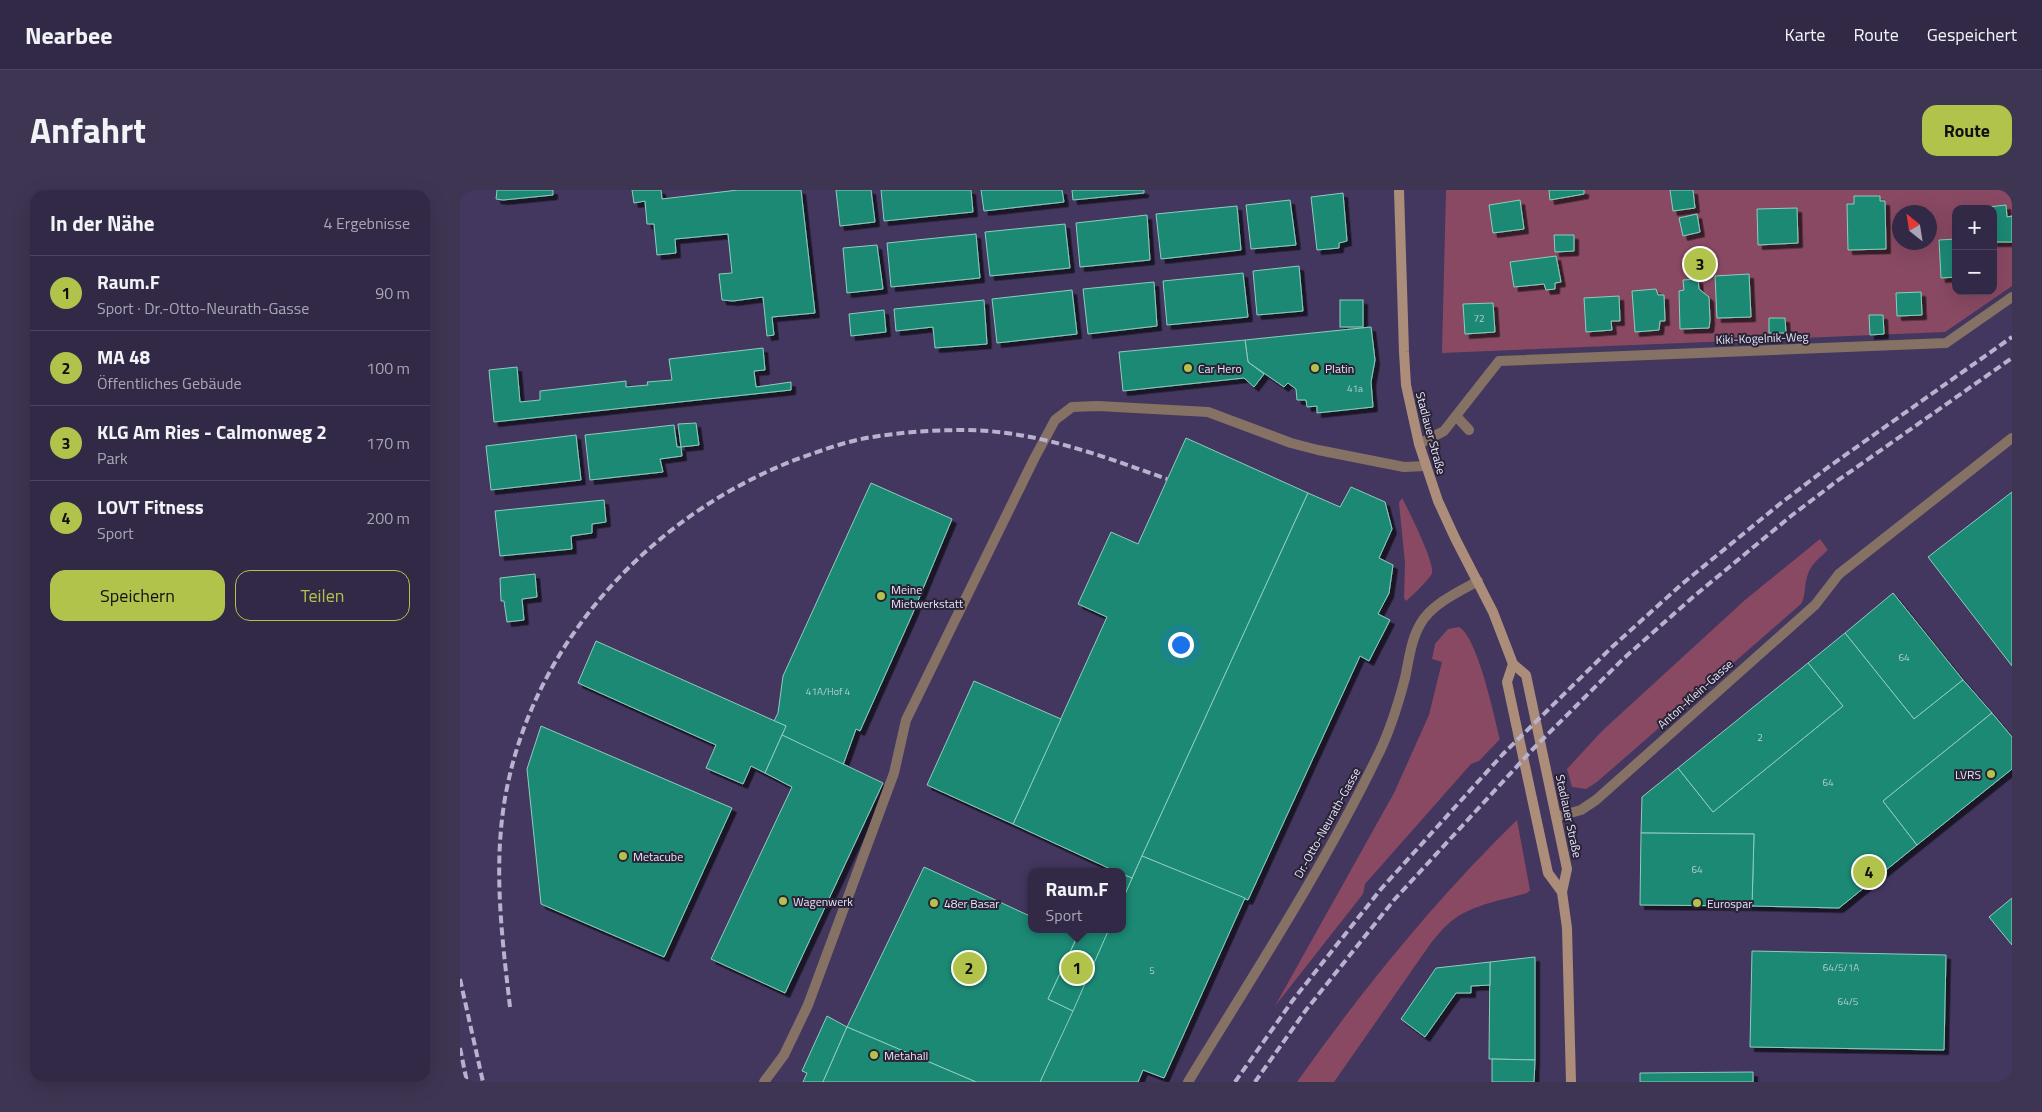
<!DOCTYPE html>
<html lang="de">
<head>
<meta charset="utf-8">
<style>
  :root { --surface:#322947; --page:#3d3552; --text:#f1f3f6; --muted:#a8a6b4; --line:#4d4560; --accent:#b2c34c }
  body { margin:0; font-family:"Titillium Web",sans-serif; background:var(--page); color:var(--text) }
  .controls { position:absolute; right:15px; top:15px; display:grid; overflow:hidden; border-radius:10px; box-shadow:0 5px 20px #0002 }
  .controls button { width:45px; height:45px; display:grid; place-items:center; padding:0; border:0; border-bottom:1px solid var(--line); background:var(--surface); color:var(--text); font:25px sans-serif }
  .compass { position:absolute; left:1432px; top:15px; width:45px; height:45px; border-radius:50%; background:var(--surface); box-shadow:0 5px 20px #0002; rotate:330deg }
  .you { position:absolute; left:720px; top:454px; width:18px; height:18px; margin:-12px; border:4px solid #fff; border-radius:50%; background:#1a73e8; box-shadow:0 0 0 8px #1a73e833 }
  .badge { display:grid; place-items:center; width:32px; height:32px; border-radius:50%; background:var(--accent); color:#111; font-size:16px; font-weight:700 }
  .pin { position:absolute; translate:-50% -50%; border:2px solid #fff; box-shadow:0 1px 5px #0006 }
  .popup { position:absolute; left:568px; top:678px; width:98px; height:65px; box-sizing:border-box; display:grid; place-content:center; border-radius:10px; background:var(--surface); filter:drop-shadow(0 1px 4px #0005); font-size:16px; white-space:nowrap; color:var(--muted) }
  .popup b { font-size:19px; color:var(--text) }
  .popup::after { content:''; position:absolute; left:50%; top:100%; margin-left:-10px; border:10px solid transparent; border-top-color:var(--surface) }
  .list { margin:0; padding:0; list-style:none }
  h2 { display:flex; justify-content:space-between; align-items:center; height:65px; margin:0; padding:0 20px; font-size:21px }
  h2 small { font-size:16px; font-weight:400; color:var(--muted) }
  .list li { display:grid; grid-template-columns:32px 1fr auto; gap:15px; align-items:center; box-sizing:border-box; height:75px; padding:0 20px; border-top:1px solid var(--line) }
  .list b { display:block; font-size:19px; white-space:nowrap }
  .list p { margin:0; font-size:16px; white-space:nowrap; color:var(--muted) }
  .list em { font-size:16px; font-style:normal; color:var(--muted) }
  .actions { display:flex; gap:10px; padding:15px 20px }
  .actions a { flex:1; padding:11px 0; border:1px solid var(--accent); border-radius:15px; text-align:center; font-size:18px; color:var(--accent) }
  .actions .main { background:var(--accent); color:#111 }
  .map { position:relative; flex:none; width:1552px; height:892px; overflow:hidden; border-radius:15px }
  header { display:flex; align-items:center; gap:30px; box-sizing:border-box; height:70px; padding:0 25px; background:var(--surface); border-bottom:1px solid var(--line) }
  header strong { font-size:24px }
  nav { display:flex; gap:28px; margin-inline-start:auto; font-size:18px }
  .intro { display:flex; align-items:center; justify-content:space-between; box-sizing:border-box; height:120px; padding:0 30px }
  h1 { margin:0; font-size:35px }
  .button { padding:12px 22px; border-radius:15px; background:var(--accent); color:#111; font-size:18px; font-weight:700 }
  main { display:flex; gap:30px; padding:0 30px }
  aside { flex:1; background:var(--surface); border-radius:15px; box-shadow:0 5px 20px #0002 }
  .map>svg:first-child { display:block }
  .green { fill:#894962; fill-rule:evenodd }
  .building { fill:#1b8975; stroke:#8ecdbd; filter:url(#shadow) }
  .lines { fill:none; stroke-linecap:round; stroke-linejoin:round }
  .lane { stroke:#857265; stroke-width:10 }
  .street { stroke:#857265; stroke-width:10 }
  .secondary { stroke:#ab8d79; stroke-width:10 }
  .rail { stroke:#b9b2cf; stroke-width:4; stroke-dasharray:8 4; stroke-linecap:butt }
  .poi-dot { fill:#b2c34c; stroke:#282335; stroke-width:2 }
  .labels { text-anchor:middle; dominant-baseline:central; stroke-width:4; stroke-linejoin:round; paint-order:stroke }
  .number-label { font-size:10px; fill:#b5ccda }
  .street-label { font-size:12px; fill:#e8e2fb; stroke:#282335 }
  .poi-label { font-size:12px; fill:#e8e2fb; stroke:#282335; text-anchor:start }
</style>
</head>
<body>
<header>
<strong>Nearbee</strong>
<nav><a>Karte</a><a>Route</a><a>Gespeichert</a></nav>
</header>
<div class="intro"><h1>Anfahrt</h1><a class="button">Route</a></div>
<main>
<aside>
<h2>In der Nähe<small>4 Ergebnisse</small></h2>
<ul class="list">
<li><span class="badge">1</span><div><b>Raum.F</b><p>Sport · Dr.-Otto-Neurath-Gasse</p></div><em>90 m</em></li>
<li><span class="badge">2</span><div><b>MA 48</b><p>Öffentliches Gebäude</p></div><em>100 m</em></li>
<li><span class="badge">3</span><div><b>KLG Am Ries - Calmonweg 2</b><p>Park</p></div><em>170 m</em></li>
<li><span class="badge">4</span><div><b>LOVT Fitness</b><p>Sport</p></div><em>200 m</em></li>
</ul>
<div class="actions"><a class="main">Speichern</a><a>Teilen</a></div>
</aside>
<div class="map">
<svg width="1552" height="892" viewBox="0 0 1552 892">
  <defs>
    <filter id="shadow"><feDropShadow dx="4.5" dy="4.5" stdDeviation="0" flood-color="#0009"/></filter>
  </defs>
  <rect width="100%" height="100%" fill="#43375f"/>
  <g class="green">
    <path d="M986,0H1552V96L1485,142L982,163ZM1496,19H1533V101H1496ZM1440,22H1470V52H1440Z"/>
    <path d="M942,308C948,319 975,373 972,383C970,389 951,407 946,411L944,408L945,373L939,313Z"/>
    <path d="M1360,349L1368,360C1359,368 1350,375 1347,387C1344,397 1346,405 1341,414L1137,592L1126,599L1112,597L1107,579L1142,541L1285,410Z"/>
    <path d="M999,437C1018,448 1034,526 1040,549L1019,571L1011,574L905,694L903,704L815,816L934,603L969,525L982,472L972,469L975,454L988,439Z"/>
    <path d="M1057,630L1070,700L1067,703C1040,711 1008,715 987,735C981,740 976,747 971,753L874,892H837C903,799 975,710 1057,630Z"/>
  </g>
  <g class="building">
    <path d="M37,0H93V5L43,10L36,9Z"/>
    <path d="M172,0H201L202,9L278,0H341L355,123L312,127L314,145L307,146L303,107L273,111L262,110L259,84L272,83L268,44L215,49L216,63L197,65L194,34H187L185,11L174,13Z"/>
    <path d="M376,0H411L415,32L380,36Z"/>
    <path d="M421,0H511L513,22L424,31Z"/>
    <path d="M521,0H602L604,12L524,21Z"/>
    <path d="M612,0H684V3L613,10Z"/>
    <path d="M1089,0H1124V4L1090,10Z"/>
    <path d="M1210,0H1233L1235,18L1213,21Z"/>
    <path d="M883,3L887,51L879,53V58L857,60L851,7Z"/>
    <path d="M1394,6H1420V11H1425L1426,59L1388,60L1387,14H1394Z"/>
    <path d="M830,10L836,55L791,59L786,15Z"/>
    <path d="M1060,10L1064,39L1033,43L1029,15Z"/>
    <path d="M1546,15L1547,27L1552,26V52H1533V19L1519,18Z"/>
    <path d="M777,16L781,60L701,69L696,24Z"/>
    <path d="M1337,18L1338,53L1298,55L1297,19Z"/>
    <path d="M1237,24L1240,42L1223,46L1219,28Z"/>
    <path d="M687,25L690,70L620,77L616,33Z"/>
    <path d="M605,34L610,78L530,86L525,42Z"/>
    <path d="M516,44L520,88L431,97L427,53Z"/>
    <path d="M1094,45H1114V61L1095,62Z"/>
    <path d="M1496,49V87L1481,88L1479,50Z"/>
    <path d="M417,55L423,99L387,103L383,58Z"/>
    <path d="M1096,66L1101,92L1095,93V99L1086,100L1084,94L1054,97L1050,72Z"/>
    <path d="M839,76L843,121L797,125L793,81Z"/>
    <path d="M783,83L788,127L707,135L703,91Z"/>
    <path d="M1289,84L1291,127L1257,128L1255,86Z"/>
    <path d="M1238,89L1239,99L1249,107L1250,130L1249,138L1220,139L1219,101L1224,100L1223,90Z"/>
    <path d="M694,92L697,136L628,144L623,99Z"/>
    <path d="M1196,99L1198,105H1204L1205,131H1200L1199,140L1175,142L1172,101Z"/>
    <path d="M612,100L617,144L537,153L532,109Z"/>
    <path d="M1461,102L1462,125L1437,126L1436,103Z"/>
    <path d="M1159,106L1160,131H1151L1152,140L1126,142L1124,108Z"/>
    <path d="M524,110L527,154L475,158L473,137L436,141L434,119Z"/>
    <rect x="880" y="110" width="23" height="27"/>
    <path d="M1033,113L1035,142L1005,144L1003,114Z"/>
    <path d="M424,120L426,142L391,146L389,124Z"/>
    <path d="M1409,125H1423L1424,144L1410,145Z"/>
    <path d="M1309,128H1325L1326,143H1309Z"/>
    <path d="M911,137L915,170L911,192L913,217L857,223V216L847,217L846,210H837L836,199L828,193L824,197L788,172L785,150Z"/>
    <path d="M785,150L788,172L804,184L794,197L784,188L663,201L659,162Z"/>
    <path d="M303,158L305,180L294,181L296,197L331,192V200L34,232L29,180L57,177L60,212L80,210V201L166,191V197L188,195L187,192L212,190L209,169Z"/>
    <path d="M236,233L239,255L221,257L218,234Z"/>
    <path d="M214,235L217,257H221L222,266L200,269L203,282L130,290L125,245Z"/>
    <path d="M116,245L121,290L31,300L26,256Z"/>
    <path d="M726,248L848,303L672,688L662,684V682H657L553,634L647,427L618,414L651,342L678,354Z"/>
    <path d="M411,293L492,329L452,425L400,541L396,539L383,575L322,545L326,536L314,531L318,523L323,486Z"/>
    <path d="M891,297L925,312L932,339L919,368L933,375L929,403L918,424L930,430L909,471L900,466L788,710L682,666L848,303L880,317Z"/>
    <path d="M1552,302V476L1468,367Z"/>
    <path d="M144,310L146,332L132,334V343L111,346L112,359L40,366L35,321Z"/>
    <path d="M75,384L77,407L62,409L64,430L47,432L44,411H41L40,388Z"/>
    <path d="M1433,403L1503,490L1454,529L1385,443Z"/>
    <path d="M1385,443L1454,529L1503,490L1532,523L1423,611L1457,655L1379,718L1292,716L1294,644L1181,643L1182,607L1218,578L1253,622L1383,516L1348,473Z"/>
    <path d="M136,451L326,536L305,583L291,576L283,594L246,578L256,555L118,493Z"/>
    <path d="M1348,473L1383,516L1253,622L1218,578Z"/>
    <path d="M514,491L601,529L553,634L467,595Z"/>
    <path d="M1532,523L1552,547V579L1457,655L1423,611Z"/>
    <path d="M81,536L272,618L204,767L81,714L67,579Z"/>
    <path d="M322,545L423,593L325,803L251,769L332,597L305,583Z"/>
    <path d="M1181,643L1294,644L1292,716L1180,715Z"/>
    <path d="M682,666L785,708L704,888L683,880L678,892H580L649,739H662V711Z"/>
    <path d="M464,677L572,727V739H600L617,747L588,809L613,821L580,892H516L387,837Z"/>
    <path d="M662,684L672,688L662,711Z"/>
    <path d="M1552,708V755L1529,727Z"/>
    <path d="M621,739H649L613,821L588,809Z"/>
    <path d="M1292,761L1486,765L1484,860L1290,857Z"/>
    <path d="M1075,767V870L1029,869L1030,772Z"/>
    <path d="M1030,772V795L1011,796V803H996L965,847L941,829L976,778Z"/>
    <path d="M367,826L387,837L363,892H343L347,883L342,881Z"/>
    <path d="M387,837L516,892H363Z"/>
    <path d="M1032,869L1075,870L1074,892H1032Z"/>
    <path d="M1293,882V892H1180V883Z"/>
  </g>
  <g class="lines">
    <g class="lane">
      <path d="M996,226L1009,240"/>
      <path d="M959,254L984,241L1039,171L1486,153L1552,107"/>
      <path d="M1379,384L1552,248"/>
      <path d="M304,892L324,865L348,815L434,583L446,530L574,269L595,230L612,217L638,216L748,222L831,253L858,260L944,277L965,276"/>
    </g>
    <g class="street">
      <path d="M1096,627L1121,620L1136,610L1355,415L1379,384"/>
      <path d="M728,892C792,787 862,680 916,569C929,544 938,515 945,488C949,470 951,449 961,433C972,414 998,402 1018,391"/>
    </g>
    <g class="secondary">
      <path d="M939,0L944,162L946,195L959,254L978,311L995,348L1033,422L1053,474L1066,485L1107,679L1102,702L1107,738L1111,892"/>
      <path d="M1053,474L1047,492L1088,683L1102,702"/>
    </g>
    <g class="rail">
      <path d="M0,789L23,892"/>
      <path d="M50,817C41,739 31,662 50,584C85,438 201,320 340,268C363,260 387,251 412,247C443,242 475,240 507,240C577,241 642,266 707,289"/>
      <path d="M0,858L7,892"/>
      <path d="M775,892L833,810L921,699L1043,564L1152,457L1222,394L1321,313L1367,278L1552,147"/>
      <path d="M795,892L846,820L934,710L1072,560L1163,469L1233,407L1331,326L1377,291L1552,168"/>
    </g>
  </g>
  <g class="poi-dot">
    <circle cx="728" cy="178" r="5"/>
    <circle cx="855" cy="178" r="5"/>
    <circle cx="421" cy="406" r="5"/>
    <circle cx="1531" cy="584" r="5"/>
    <circle cx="163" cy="666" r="5"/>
    <circle cx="323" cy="711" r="5"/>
    <circle cx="474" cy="713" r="5"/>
    <circle cx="1237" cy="713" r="5"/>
    <circle cx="414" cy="865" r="5"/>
  </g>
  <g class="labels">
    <g class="number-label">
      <text x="1019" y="128">72</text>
      <text x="895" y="198">41a</text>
      <text x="1444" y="467">64</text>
      <text x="368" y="501">41A/Hof 4</text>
      <text x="1300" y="547">2</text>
      <text x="1368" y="592">64</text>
      <text x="1237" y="679">64</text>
      <text x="1381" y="777">64/5/1A</text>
      <text x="692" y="780">5</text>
      <text x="1388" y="811">64/5</text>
    </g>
    <g class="street-label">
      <text transform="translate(1302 148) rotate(-2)">Kiki-Kogelnik-Weg</text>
      <text transform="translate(971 243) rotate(75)">Stadlauer Straße</text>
      <text transform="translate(1235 504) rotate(-42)">Anton-Klein-Gasse</text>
      <text transform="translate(1109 626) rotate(78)">Stadlauer Straße</text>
      <text transform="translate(867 633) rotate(-61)">Dr.-Otto-Neurath-Gasse</text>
    </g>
    <g class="poi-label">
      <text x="738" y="178">Car Hero</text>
      <text x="865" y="178">Platin</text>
      <text x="431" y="399">Meine<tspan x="431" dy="14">Mietwerkstatt</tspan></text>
      <text x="1521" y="584" text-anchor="end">LVRS</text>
      <text x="173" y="666">Metacube</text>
      <text x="333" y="711">Wagenwerk</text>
      <text x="484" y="713">48er Basar</text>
      <text x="1247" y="713">Eurospar</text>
      <text x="424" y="865">Metahall</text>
    </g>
  </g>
</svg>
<div class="controls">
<button>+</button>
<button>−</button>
</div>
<svg class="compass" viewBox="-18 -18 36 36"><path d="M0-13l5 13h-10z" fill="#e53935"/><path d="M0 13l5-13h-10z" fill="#a8a6b4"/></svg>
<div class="you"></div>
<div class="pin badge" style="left:617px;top:778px">1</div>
<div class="popup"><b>Raum.F</b>Sport</div>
<div class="pin badge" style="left:509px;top:778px">2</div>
<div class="pin badge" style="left:1240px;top:74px">3</div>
<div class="pin badge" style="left:1409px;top:682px">4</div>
</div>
</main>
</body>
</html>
